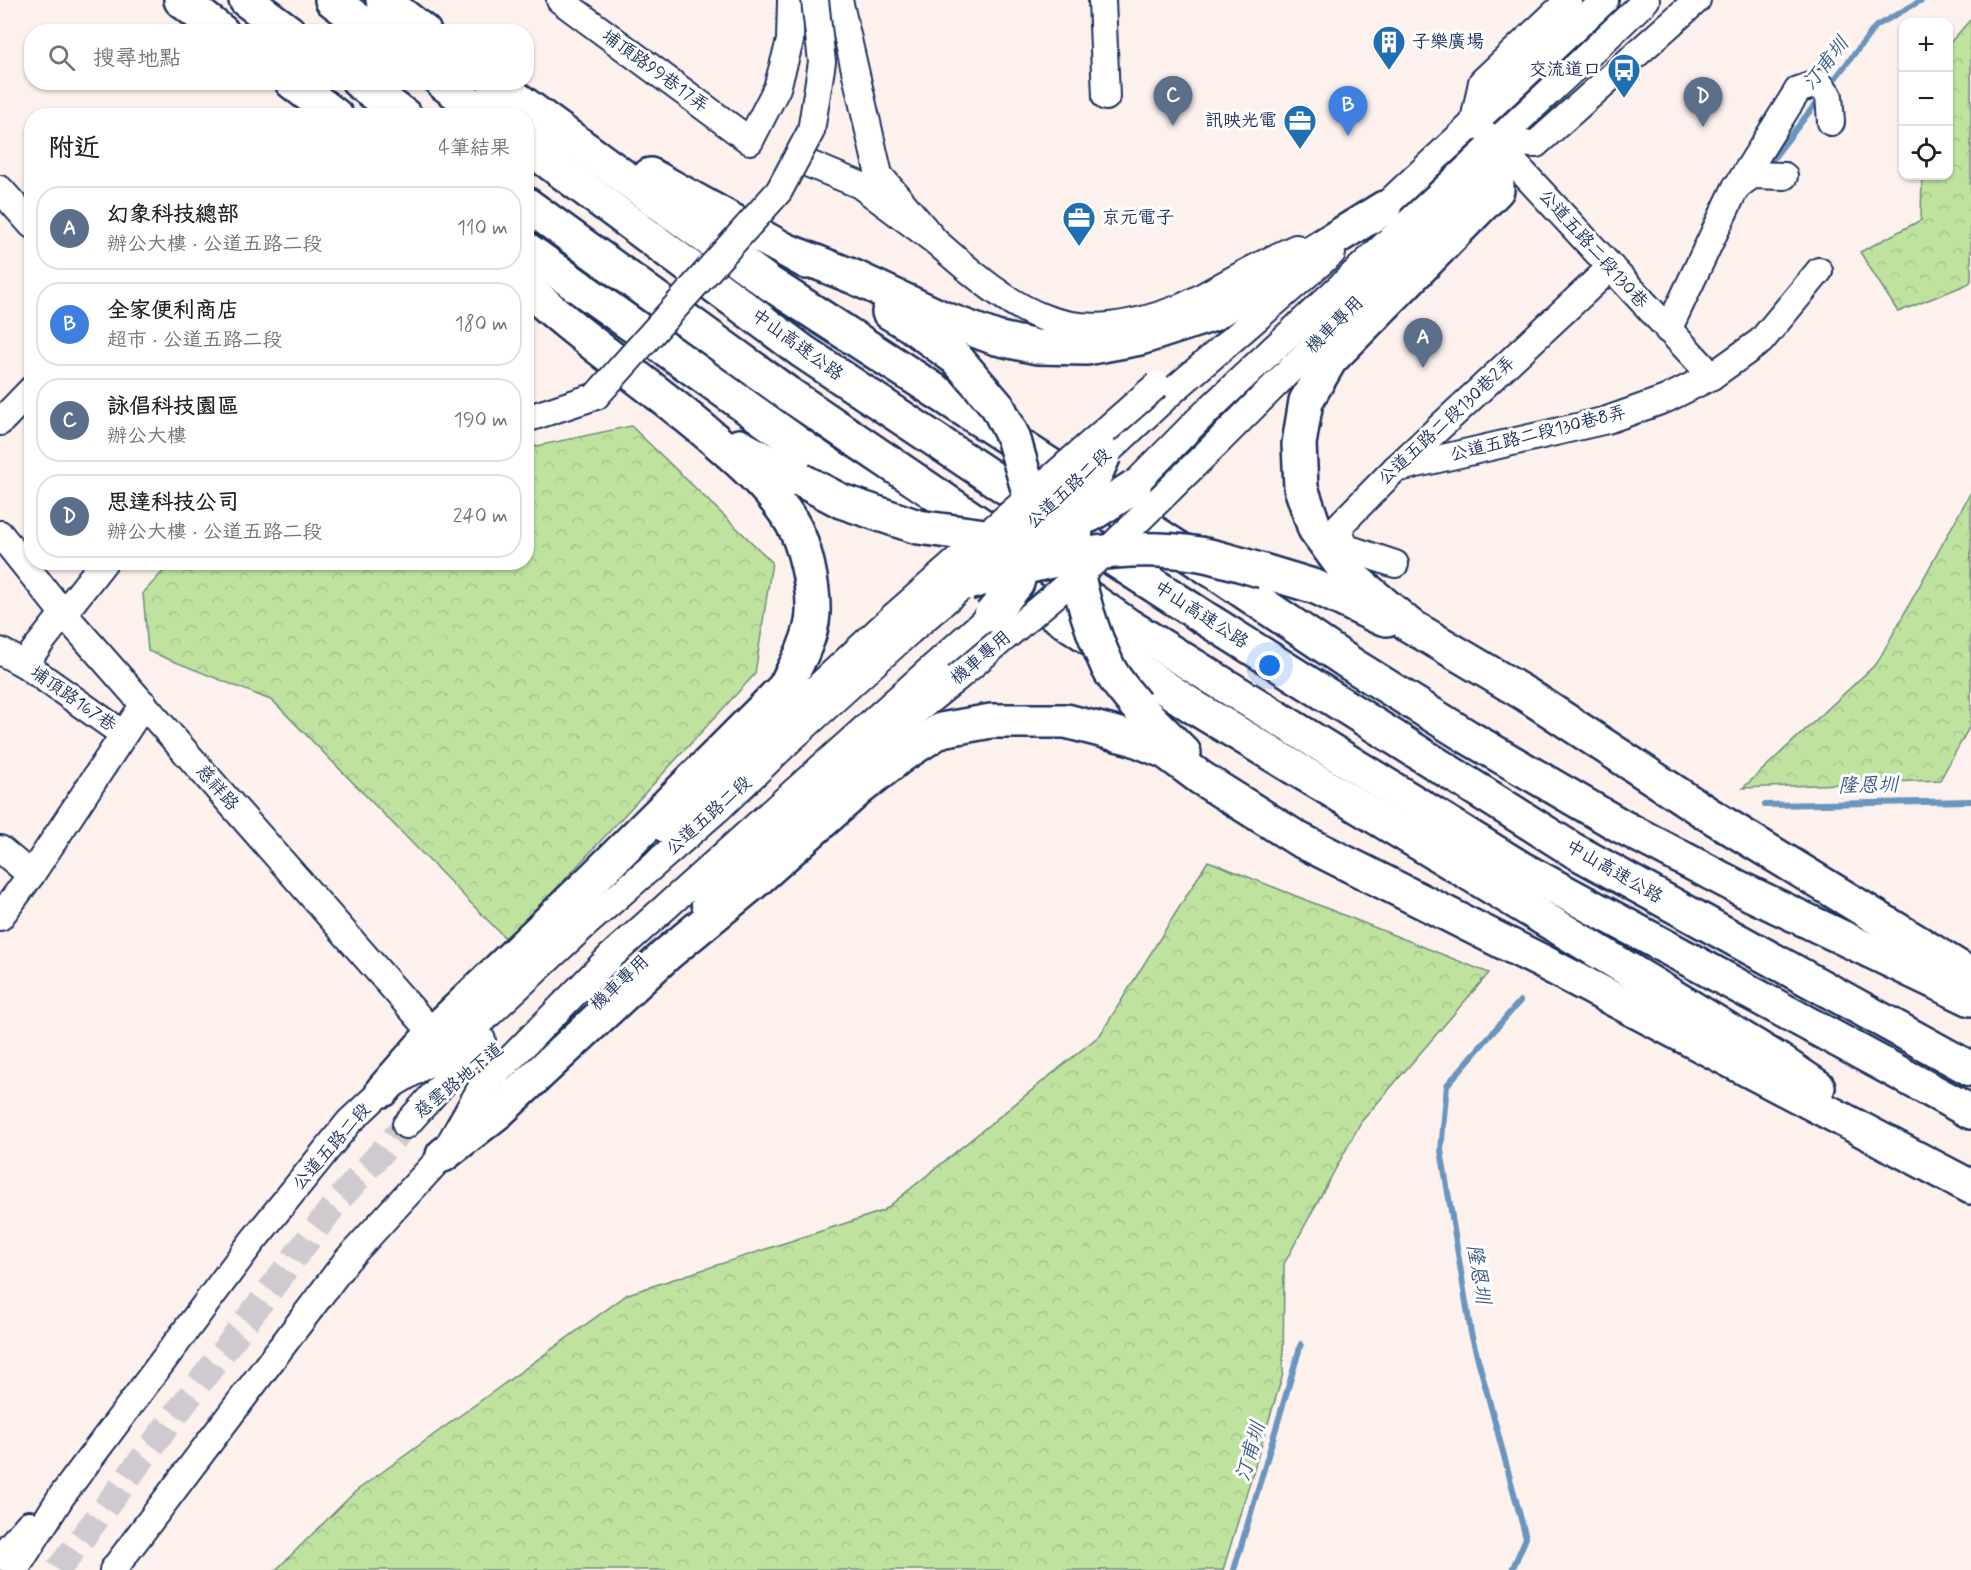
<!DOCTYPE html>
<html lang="zh-TW">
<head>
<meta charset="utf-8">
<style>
  :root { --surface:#fff; --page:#f2f2f2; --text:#202124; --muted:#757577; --line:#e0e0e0; --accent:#1f6fb2 }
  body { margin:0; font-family:Mynerve,"LXGW WenKai TC",sans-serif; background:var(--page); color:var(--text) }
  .controls { position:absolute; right:18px; top:18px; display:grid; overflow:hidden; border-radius:12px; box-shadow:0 2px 4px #0004 }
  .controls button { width:54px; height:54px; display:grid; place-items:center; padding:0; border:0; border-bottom:2px solid var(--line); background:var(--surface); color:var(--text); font:30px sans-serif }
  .you { position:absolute; left:1270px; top:666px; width:21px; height:21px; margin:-15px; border:4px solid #fff; border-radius:50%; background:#1a73e8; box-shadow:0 0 0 9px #1a73e833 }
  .badge { display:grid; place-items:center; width:39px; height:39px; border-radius:50%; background:var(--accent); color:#fff; font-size:20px; font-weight:700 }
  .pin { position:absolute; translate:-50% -50px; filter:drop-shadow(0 2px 3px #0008) }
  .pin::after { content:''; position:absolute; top:32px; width:21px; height:18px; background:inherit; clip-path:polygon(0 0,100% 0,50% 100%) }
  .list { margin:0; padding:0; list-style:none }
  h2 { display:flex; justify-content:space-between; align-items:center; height:78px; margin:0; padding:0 24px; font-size:26px }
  h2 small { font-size:20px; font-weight:400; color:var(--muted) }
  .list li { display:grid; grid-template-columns:39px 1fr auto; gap:18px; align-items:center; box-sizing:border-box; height:84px; margin:0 12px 12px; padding:0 12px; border:2px solid var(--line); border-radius:24px }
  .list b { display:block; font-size:22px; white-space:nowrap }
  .list p { margin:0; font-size:20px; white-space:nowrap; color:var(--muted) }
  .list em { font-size:20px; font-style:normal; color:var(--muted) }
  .icon { flex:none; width:33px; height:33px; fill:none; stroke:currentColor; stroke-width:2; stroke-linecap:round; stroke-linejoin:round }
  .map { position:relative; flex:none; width:1971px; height:1570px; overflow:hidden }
  .search { position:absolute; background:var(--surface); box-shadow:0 2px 4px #0004; left:24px; top:24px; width:510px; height:66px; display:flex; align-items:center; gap:15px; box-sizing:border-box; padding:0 21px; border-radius:24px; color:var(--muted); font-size:22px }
  .panel { position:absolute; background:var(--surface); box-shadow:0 2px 4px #0004; left:24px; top:108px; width:510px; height:462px; border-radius:24px }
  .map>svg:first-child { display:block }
  .forest { fill:url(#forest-crowns); stroke:#6d897e; stroke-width:1.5 }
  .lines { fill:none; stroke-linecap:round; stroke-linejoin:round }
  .stream { stroke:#6995be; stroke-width:6 }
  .minor-tunnel { stroke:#cfcad0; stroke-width:26; stroke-dasharray:26 13; stroke-linecap:butt }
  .minor-casing { stroke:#1b2f5e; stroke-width:30 }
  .highway-casing { stroke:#1b2f5e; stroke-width:38 }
  .minor { stroke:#fff; stroke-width:26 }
  .highway { stroke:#fff; stroke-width:33 }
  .minor-bridge-casing { stroke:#1b2f5e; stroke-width:30; stroke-linecap:butt }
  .highway-bridge-casing { stroke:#1b2f5e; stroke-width:38; stroke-linecap:butt }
  .minor-bridge { stroke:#fff; stroke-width:26 }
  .highway-bridge { stroke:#fff; stroke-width:33 }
  .labels { text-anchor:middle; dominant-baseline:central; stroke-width:6; stroke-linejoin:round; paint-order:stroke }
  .poi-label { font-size:18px; fill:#1b2f5e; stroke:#fff; text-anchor:start }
  .street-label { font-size:18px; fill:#1b2f5e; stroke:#fff }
  .water-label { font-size:20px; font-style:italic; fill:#3c5a86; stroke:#fff }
</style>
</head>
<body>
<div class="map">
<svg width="1971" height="1570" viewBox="0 0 1971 1570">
  <defs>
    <pattern id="forest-crowns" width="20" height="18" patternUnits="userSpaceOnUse" patternTransform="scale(1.5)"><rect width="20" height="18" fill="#bfe39e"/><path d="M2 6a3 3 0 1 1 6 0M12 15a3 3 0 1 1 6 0" fill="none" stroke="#a4c38a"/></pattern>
  </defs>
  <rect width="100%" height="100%" fill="#fcf1ed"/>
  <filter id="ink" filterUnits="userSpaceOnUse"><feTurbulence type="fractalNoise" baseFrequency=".0167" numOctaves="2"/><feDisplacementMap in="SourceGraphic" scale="12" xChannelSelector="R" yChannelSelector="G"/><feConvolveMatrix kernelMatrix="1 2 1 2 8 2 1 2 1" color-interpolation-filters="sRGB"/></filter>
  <g filter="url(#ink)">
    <g class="forest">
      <path d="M1971,19V281L1968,284L1898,312L1860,252L1921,220L1922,176H1948L1949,44Z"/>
      <path d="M631,426L772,562L755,674L508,941L273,701L148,651L143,593L171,563L526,562L527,448Z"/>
      <path d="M1971,492V724L1940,780L1743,788L1877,663Z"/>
      <path d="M1208,861L1489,973L1361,1122L1284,1264L1283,1374L1223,1570H276L356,1491L628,1294L883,1211L1100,1035Z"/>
    </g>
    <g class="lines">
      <g class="stream">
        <path d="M1830,85L1876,26L1922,0"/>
        <path d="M1769,164L1820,98"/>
        <path d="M1765,805L1971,801"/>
        <path d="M1234,1570L1301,1344"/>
        <path d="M1512,1570L1526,1538L1471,1333L1441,1150L1447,1085L1520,1001"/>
      </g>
      <path class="minor-tunnel" d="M58,1570L335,1204L406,1125"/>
      <defs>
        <g id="minor">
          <path d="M560,0L750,141L777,88L790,41L791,0"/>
          <path d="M1102,0L1106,97"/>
          <path d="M1474,121L1482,82L1569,0"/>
          <path d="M1489,136L1712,376"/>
          <path d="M1496,143L1536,144L1697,0"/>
          <path d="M797,159L860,185L935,241L879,175L839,0"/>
          <path d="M1737,187L1798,90L1819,83L1829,96L1831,122"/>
          <path d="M0,189L32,225"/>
          <path d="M1371,219L1605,0"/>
          <path d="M935,241C1018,314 1065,351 1177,309C1191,304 1205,295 1218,288C1243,274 1269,260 1296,248"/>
          <path d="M1668,330L1736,187L1752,175L1784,176"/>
          <path d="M526,417H532L596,396"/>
          <path d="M1198,420C1346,279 1498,142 1646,0"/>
          <path d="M0,422L32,389"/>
          <path d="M1220,440L1477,183"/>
          <path d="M1104,455L1168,395L1332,253"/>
          <path d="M1395,469L1607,420L1666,399L1712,376L1761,341L1819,271"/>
          <path d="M0,534L63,613L438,1039"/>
          <path d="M1395,564L1344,547L1339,526L1395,469L1611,267"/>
          <path d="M0,651L24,664L123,734"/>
          <path d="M24,664L104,562"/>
          <path d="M665,829L894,616"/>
          <path d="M0,849L31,875"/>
          <path d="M705,904L883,738L957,678"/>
          <path d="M0,917L31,875L144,704"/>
          <path d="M406,1125L482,1040"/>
          <path d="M0,1557L29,1524"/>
          <path d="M15,1570L61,1497L252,1242L349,1122L383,1090L449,1051L586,924L718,809L791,739L910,631"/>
          <path d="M113,1570L347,1260L443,1155L480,1090L610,957L991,615"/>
        </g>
        <g id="highway">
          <path d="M181,0L222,32"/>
          <path d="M246,0L289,32"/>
          <path d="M332,0L374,32"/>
          <path d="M383,0L424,32"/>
          <path d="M292,82L336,116"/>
          <path d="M359,82L405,116"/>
          <path d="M442,82L487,116"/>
          <path d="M494,82L769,283L1218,574L1351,664L1468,737L1621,826L1749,893L1971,999"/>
          <path d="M1496,143L1497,190L1330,360L1306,401L1299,444L1301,488L1315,529L1348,574L1409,625L1527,695L1708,814L1971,975"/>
          <path d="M526,145L802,351L1049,516"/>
          <path d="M650,175L807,262"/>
          <path d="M526,204L787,393L1006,542"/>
          <path d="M526,249L808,451L910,519"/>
          <path d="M788,251L854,277L942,318L996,338L1037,347L1086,348L1140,338L1211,315L1384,208"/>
          <path d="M889,312L909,324L957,359"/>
          <path d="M739,446L801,480"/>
          <path d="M1089,543L1203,617L1573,850L1971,1069"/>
          <path d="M1263,571L1316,587L1376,616L1387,619"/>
          <path d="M991,572L1194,707L1778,1060L1818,1087"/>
          <path d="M1066,582L1129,626L1522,869L1971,1112"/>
          <path d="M1135,704L1184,753"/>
          <path d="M383,1090L433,1033L594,878L784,688C796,666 812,638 813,613C814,587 805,543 791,521C771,489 742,463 714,439C653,386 585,342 526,287"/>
          <path d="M443,1155L498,1112L667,954L753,883L860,788L902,755L941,730L991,721H1066L1132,738L1166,752L1201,778L1298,839L1541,961L1971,1187"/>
        </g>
      </defs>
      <use href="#minor" class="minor-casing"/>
      <use href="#highway" class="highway-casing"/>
      <use href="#minor" class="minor"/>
      <use href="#highway" class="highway"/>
      <defs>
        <g id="minor-bridge">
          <path d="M596,396L779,191L811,131L822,62L815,0"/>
          <path d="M1121,498L1198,420"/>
          <path d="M894,616L1157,385"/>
          <path d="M910,631C974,577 1036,522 1096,464"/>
          <path d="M957,678L1107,551L1220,440"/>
        </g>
        <g id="highway-bridge">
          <path d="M957,359L998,407L1013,437L1030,496L1034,523L1017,583L991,615"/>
          <path d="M1104,455C1095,476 1083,497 1078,519C1067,562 1090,628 1108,667C1114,680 1126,692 1135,704"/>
          <path d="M801,480L841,501L918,527L1015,540L1057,528L1090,515L1134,487"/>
          <path d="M968,583C1046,560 1118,541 1200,554C1221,558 1242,565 1263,571"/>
        </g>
      </defs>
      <use href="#minor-bridge" class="minor-bridge-casing"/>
      <use href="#highway-bridge" class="highway-bridge-casing"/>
      <use href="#minor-bridge" class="minor-bridge"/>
      <use href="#highway-bridge" class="highway-bridge"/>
    </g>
  </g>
  <defs>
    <symbol id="building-pin" viewBox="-11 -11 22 30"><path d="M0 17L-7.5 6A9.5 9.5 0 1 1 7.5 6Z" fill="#1f6fb2" stroke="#fff"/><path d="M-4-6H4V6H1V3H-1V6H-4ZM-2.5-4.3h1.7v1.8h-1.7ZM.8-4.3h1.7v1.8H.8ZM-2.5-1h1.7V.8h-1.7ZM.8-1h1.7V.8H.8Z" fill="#fff"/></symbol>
    <symbol id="bus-pin" viewBox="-11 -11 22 30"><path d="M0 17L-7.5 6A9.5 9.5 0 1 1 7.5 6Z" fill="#1f6fb2" stroke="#fff"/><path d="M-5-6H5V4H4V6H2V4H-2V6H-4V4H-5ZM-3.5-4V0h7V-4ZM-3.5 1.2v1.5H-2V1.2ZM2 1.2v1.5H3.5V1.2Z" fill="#fff"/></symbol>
    <symbol id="office-pin" viewBox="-11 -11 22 30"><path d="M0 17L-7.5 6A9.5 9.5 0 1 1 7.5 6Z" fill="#1f6fb2" stroke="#fff"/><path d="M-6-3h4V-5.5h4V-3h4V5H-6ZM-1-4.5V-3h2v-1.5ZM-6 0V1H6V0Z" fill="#fff"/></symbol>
  </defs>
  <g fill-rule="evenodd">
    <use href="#building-pin" x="1370" y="23" width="38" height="52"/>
    <use href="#bus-pin" x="1605" y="51" width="38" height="52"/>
    <use href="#office-pin" x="1281" y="102" width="38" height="52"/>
    <use href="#office-pin" x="1060" y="199" width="38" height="52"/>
  </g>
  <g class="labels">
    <g class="poi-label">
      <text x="1412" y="42">子樂廣場</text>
      <text x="1601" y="70" text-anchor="end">交流道口</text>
      <text x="1277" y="121" text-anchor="end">訊映光電</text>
      <text x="1102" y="218">京元電子</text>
    </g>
    <g class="street-label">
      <text transform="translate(655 71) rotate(36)">埔頂路99巷17弄</text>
      <text transform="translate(1593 249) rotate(48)">公道五路二段130巷</text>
      <text transform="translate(1335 325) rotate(-45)">機車專用</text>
      <text transform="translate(797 345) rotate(36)">中山高速公路</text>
      <text transform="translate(1447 421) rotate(-43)">公道五路二段130巷2弄</text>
      <text transform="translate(1538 434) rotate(-14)">公道五路二段130巷8弄</text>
      <text transform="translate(1069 489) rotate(-43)">公道五路二段</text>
      <text transform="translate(1201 615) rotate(33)">中山高速公路</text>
      <text transform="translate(981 658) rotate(-40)">機車專用</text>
      <text transform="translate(73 699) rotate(35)">埔頂路167巷</text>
      <text transform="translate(217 788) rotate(49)">慈祥路</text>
      <text transform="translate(709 816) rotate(-42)">公道五路二段</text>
      <text transform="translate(1614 872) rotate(30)">中山高速公路</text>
      <text transform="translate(620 983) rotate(-43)">機車專用</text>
      <text transform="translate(459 1081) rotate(-39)">慈雲路地下道</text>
      <text transform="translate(332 1147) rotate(-49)">公道五路二段</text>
    </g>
    <g class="water-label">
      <text transform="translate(1826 64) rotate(-52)">汀甫圳</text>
      <text transform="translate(1868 786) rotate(-1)">隆恩圳</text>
      <text transform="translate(1478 1274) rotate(81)">隆恩圳</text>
      <text transform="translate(1251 1452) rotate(-74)">汀甫圳</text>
    </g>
  </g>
</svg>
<div class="controls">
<button>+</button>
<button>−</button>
<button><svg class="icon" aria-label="locate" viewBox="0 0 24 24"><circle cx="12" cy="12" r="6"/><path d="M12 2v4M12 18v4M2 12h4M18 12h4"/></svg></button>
</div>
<div class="you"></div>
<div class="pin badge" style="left:1423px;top:368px;background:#5c6f8a">A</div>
<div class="pin badge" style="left:1348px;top:136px;background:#3f7fe0">B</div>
<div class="pin badge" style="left:1173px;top:126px;background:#5c6f8a">C</div>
<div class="pin badge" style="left:1703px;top:127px;background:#5c6f8a">D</div>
<div class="search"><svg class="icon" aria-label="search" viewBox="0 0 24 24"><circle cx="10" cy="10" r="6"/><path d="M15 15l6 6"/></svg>搜尋地點</div>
<section class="panel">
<h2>附近<small>4筆結果</small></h2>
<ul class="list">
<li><span class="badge" style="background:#5c6f8a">A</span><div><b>幻象科技總部</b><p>辦公大樓 · 公道五路二段</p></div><em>110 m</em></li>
<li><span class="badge" style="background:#3f7fe0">B</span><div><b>全家便利商店</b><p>超市 · 公道五路二段</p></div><em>180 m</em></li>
<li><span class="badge" style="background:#5c6f8a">C</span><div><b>詠倡科技園區</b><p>辦公大樓</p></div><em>190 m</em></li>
<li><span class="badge" style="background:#5c6f8a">D</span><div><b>思達科技公司</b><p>辦公大樓 · 公道五路二段</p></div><em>240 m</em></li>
</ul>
</section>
</div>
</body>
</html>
